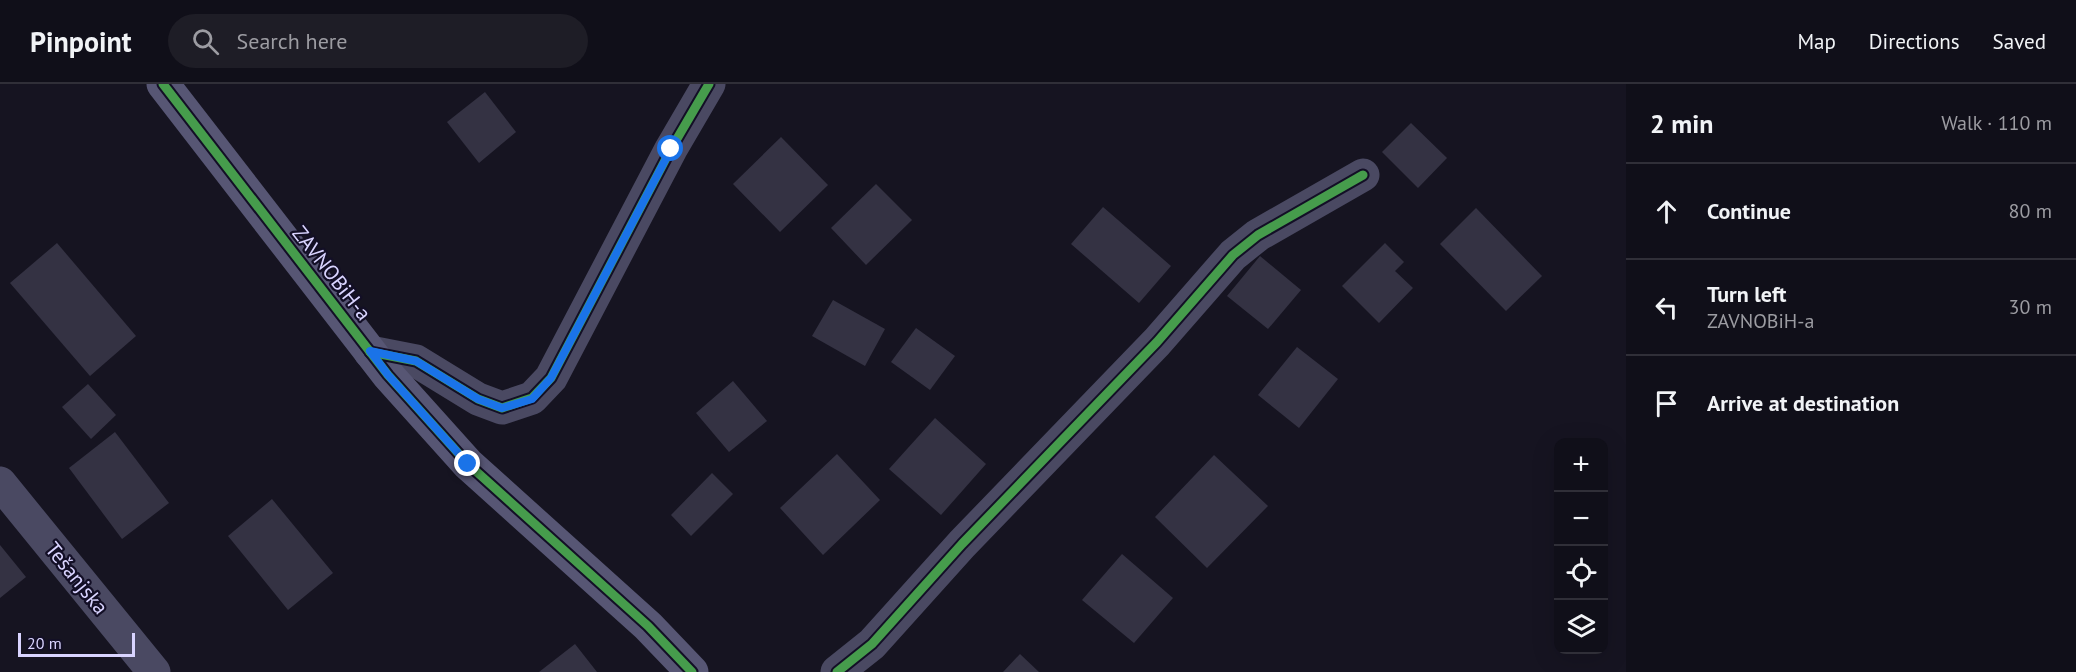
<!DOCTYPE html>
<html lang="en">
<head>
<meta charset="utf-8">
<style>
  :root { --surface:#100f19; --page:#1e1d26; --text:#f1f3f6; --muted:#9c9ca2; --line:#302f38 }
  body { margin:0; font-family:"PT Sans",sans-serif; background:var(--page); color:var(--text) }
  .controls { position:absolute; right:18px; bottom:18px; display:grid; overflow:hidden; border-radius:12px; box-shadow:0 6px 24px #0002 }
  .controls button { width:54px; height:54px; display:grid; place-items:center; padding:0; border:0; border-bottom:2px solid var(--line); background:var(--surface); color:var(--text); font:30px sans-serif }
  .scale { position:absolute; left:18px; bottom:15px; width:117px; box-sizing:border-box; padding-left:6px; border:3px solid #d9d4ff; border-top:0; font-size:16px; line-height:21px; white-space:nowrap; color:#d9d4ff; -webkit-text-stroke:4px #130f26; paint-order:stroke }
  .stop { position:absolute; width:18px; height:18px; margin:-14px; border:4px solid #1a73e8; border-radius:50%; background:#fff }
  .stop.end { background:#1a73e8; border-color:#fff; box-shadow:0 2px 6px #0008 }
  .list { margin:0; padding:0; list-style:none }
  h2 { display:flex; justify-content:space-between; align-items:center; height:78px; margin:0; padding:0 24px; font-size:26px }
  h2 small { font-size:20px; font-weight:400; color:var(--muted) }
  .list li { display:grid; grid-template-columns:39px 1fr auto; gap:18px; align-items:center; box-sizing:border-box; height:96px; padding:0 24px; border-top:2px solid var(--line) }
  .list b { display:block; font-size:22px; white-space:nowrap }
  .list p { margin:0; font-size:20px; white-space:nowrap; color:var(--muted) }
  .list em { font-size:20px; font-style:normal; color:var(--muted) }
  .icon { flex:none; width:33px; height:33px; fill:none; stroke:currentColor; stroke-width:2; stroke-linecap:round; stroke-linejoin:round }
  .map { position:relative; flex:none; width:1626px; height:588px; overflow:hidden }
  header { display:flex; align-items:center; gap:36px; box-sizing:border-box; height:84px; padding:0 30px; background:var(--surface); border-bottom:2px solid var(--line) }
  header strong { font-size:28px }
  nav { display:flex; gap:33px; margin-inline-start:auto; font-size:21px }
  .search { width:420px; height:54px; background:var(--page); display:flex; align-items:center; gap:15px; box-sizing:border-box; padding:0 21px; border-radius:33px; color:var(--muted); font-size:22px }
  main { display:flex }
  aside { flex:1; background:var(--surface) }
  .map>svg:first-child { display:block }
  .building { fill:#343243 }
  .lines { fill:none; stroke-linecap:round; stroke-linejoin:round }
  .street { stroke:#4a4962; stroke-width:33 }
  .secondary { stroke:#575674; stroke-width:33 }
  .cycleway-casing { stroke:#130f26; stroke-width:13 }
  .cycleway { stroke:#469c4c; stroke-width:9 }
  .route { stroke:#1a73e8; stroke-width:8 }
  .labels { text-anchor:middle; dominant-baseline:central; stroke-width:4.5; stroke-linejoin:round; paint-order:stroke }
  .street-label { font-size:21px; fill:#d9d4ff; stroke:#130f26 }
</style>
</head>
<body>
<header>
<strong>Pinpoint</strong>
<div class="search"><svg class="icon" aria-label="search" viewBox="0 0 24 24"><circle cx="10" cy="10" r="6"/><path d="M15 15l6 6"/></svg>Search here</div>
<nav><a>Map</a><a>Directions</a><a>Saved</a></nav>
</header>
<main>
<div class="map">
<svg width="1626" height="588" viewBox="0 0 1626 588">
  <rect width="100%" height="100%" fill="#161421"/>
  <g class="building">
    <path d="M485,8L516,48L479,79L447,38Z"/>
    <path d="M1411,39L1447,74L1418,104L1382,68Z"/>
    <path d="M781,53L828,101L780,148L733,100Z"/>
    <path d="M876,100L912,136L866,181L831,144Z"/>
    <path d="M1103,123L1171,182L1139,219L1071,160Z"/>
    <path d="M1476,124L1542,192L1506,227L1440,160Z"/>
    <path d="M57,159L136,252L90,292L10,199Z"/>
    <path d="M1385,159L1404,178L1395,187L1413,204L1379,239L1342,202Z"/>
    <path d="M1260,172L1301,206L1268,245L1227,212Z"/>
    <path d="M833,216L885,245L865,282L812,252Z"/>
    <path d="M916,244L955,272L930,306L891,278Z"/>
    <path d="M1297,263L1338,295L1299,344L1258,311Z"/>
    <path d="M733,297L767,337L729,368L696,329Z"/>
    <path d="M88,300L116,331L91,355L62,323Z"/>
    <path d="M935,334L986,380L941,431L889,385Z"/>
    <path d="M115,348L169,419L122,455L69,384Z"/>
    <path d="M837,370L880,416L823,471L780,424Z"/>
    <path d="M1214,371L1268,422L1207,484L1155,433Z"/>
    <path d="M712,389L733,410L691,452L671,431Z"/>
    <path d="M272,415L333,489L288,526L228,452Z"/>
    <path d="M0,461L26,493L0,514Z"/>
    <path d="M1122,470L1173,514L1134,559L1082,516Z"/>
    <path d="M575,560L597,588H539Z"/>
    <path d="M1020,570L1039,588H1003Z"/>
  </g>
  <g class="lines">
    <g class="street">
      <path d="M370,268L416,277L478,315L502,324L532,314L551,294L671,65L709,0"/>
      <path d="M0,399L154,588"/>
      <path d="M837,588L872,560L962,460L1157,258L1233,171L1258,151L1363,91"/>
    </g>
    <path class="secondary" d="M163,0L388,291L468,380L648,542L692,588"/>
    <defs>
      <g id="cycleway">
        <path d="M163,0L388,291L468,380L648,542L692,588"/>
        <path d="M370,268L416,277L478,315L502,324L532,314L551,294L671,65L709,0"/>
        <path d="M837,588L872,560L962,460L1157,258L1233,171L1258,151L1363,91"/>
      </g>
    </defs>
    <use href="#cycleway" class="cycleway-casing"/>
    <use href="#cycleway" class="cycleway"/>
  </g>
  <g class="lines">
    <path class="route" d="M468,380L388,291L370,267L416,277L478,315L502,324L532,315L551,294L671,65"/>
  </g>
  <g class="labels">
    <g class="street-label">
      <text transform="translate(332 189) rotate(52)">ZAVNOBiH-a</text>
      <text transform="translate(77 494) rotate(51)">Tešanjska</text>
    </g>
  </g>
</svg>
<div class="controls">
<button>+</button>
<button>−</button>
<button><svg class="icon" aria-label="locate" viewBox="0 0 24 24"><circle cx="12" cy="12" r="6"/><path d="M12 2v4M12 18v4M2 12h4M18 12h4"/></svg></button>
<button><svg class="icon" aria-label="layers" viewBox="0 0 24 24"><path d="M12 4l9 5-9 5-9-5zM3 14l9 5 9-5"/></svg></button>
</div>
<div class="scale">20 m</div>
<div class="stop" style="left:671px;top:65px"></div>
<div class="stop end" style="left:468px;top:380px"></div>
</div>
<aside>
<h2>2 min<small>Walk · 110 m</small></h2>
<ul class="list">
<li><svg class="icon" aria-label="ahead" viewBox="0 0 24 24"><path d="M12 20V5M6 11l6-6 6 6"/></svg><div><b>Continue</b></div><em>80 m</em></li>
<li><svg class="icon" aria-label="left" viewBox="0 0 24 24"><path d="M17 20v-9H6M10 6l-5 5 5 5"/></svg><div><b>Turn left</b><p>ZAVNOBiH-a</p></div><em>30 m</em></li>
<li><svg class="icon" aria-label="arrive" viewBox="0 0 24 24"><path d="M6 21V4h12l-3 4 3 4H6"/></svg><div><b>Arrive at destination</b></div></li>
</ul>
</aside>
</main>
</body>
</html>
